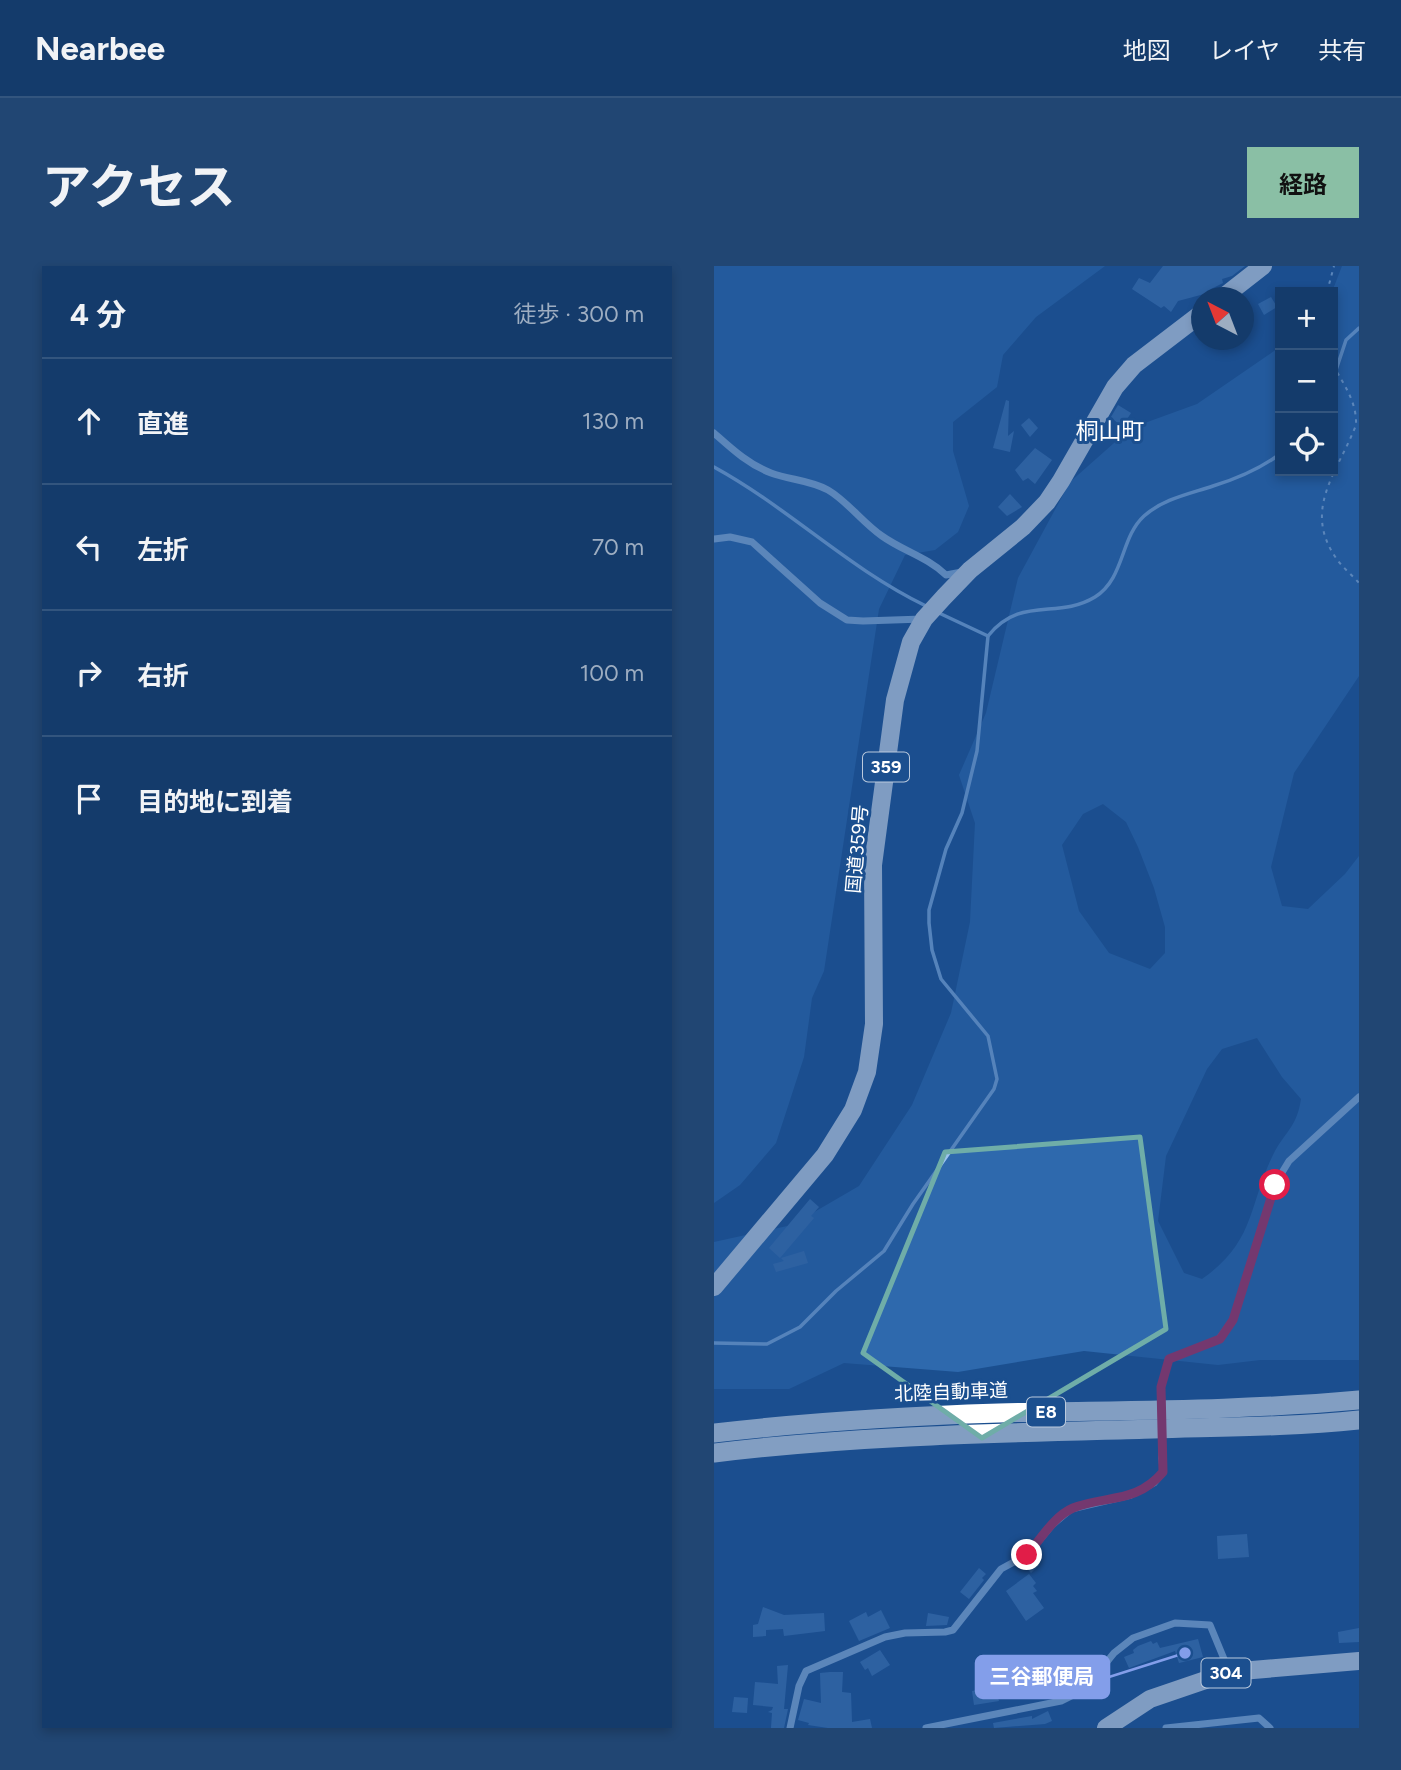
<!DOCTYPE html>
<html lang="ja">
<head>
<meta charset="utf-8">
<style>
  :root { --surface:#143b6b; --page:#214673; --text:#f1f3f6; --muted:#9dadc1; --line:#33557e; --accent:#8abfa5 }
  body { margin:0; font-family:Figtree,"Noto Sans JP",sans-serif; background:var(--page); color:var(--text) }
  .controls { position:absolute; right:21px; top:21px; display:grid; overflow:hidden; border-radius:0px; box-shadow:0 4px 10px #0003 }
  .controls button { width:63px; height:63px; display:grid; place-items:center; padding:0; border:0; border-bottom:2px solid var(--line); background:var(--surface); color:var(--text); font:35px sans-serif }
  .compass { position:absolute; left:477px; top:21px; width:63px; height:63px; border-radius:50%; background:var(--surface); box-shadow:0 4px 10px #0003; rotate:318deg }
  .stop { position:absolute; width:21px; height:21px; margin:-16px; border:5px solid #e11d48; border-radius:50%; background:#fff }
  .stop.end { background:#e11d48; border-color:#fff; box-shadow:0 2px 7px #0008 }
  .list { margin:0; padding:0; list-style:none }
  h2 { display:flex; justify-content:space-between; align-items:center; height:91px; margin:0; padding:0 28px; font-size:30px }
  h2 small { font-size:23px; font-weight:400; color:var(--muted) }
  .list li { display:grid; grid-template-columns:46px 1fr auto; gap:21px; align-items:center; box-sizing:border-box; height:126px; padding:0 28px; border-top:2px solid var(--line) }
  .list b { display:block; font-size:26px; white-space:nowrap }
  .list em { font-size:23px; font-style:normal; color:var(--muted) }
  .icon { flex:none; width:38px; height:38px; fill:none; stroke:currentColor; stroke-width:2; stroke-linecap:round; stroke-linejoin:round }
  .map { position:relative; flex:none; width:645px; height:1462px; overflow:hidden; border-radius:0px }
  header { display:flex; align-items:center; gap:42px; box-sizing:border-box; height:98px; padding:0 35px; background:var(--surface); border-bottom:2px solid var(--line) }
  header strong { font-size:33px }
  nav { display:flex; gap:38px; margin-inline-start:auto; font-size:24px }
  .intro { display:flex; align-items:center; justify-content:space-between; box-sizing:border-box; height:168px; padding:0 42px }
  h1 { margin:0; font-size:49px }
  .button { padding:18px 32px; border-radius:0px; background:var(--accent); color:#111; font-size:24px; font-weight:700 }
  main { display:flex; gap:42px; padding:0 42px }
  aside { flex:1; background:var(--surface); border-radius:0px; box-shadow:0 4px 10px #0003 }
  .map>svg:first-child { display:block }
  .green { fill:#2e69ad; fill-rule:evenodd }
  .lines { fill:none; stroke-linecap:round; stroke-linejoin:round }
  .stream { stroke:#9cc4f0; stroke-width:3.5 }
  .building { fill:#4478b7 }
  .path { stroke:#a9c9ee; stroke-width:2; stroke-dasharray:3.5 5; stroke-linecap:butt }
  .minor { stroke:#a9c9ee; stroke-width:7 }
  .trunk { stroke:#f8faff; stroke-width:18 }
  .motorway { stroke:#fff; stroke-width:19 }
  .minor-bridge { stroke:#a9c9ee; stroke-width:7 }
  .route { stroke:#e11d48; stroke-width:9 }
  .marked { fill:none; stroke:#6fada8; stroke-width:5; stroke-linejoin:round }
  .labels { text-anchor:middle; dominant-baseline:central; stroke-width:6; stroke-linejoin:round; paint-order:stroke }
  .shield { fill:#1b4f8f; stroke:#bbcadd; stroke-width:2 }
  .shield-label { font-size:18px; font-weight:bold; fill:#fff }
  .street-label { font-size:19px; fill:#fff; stroke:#1b4f8f }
  .quarter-label { font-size:23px; fill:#fff; stroke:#1b4f8f }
  .leader { fill:none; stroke:#839eea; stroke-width:2.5 }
  .callout-dot { fill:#839eea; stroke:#1b4f8f; stroke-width:2.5 }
  .callout { fill:#839eea; stroke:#839eea; stroke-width:2.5 }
  .callout-label { font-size:21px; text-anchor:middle; font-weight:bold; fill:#fff }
</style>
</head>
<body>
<header>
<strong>Nearbee</strong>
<nav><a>地図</a><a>レイヤ</a><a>共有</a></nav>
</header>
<div class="intro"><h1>アクセス</h1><a class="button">経路</a></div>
<main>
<aside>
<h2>4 分<small>徒歩 · 300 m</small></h2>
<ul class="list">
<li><svg class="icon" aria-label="ahead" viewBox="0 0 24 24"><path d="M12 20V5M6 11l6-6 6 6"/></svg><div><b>直進</b></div><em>130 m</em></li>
<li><svg class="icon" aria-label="left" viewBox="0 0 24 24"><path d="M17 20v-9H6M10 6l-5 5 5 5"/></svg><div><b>左折</b></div><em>70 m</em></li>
<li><svg class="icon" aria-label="right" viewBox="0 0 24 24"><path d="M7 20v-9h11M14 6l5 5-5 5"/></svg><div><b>右折</b></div><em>100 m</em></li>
<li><svg class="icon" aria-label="arrive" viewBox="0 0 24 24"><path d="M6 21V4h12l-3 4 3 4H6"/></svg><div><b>目的地に到着</b></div></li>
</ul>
</aside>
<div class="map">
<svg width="645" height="1462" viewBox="0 0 645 1462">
  <rect width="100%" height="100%" fill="#1b4f8f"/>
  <g class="green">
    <path d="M0,0H391L322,51L289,89L283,121L239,156V185L255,240L244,266L221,284L191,289L165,343L110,705L98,732L90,791L62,877L26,919L0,937Z"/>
    <path d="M628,0H645V410L580,507L557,601L568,640L594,643L631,608L645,590V1094H546L504,1099L370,1085L244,1106L130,1097L75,1123H0V976L78,959L145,920L198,839L237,747L256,656L261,557L245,509L272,447L304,312L356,216L417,162L483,138L566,81V205H619L618,26ZM389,538L412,556L424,581L440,622L451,661V687L436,703L395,687L365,645L348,579L369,548ZM543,772L568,811L587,833C583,860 573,864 561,885C534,937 543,975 488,1013L470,1007L444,955L452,890L493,803L508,783Z"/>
  </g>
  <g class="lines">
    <g class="stream">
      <path d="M619,113L632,74L645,62"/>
      <path d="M0,201C75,242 135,303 212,340"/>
      <path d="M225,347L274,370"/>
      <path d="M0,1077L53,1078L86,1061L122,1025L170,985L199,938L280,823L283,813L274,770L227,713L218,684L215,657V644L232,583L248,547L263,485L274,370C307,329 343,354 381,331C411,312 406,272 430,250C449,233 475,228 499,220C522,213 547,202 566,188"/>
    </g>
  </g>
  <g class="building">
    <path d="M449,0H531L518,10L508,13L509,17L493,25L494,27L464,35L457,46L450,40L447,42L418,23L425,12L436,17Z"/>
    <path d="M557,31L563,41L550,49L544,38Z"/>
    <path d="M292,134L295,135L294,170L300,165L296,186L279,182Z"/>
    <path d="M404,139L417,147L408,161L397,151Z"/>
    <path d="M315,152L324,162L316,171L307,159Z"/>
    <path d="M321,182L338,194L321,218L314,212L309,215L301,204Z"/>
    <path d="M296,228L308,241L293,250L284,241Z"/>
    <path d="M96,933L105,941L97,950L100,952L66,992L55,982Z"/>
    <path d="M90,985L94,997L62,1006L59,998L70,995L67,992Z"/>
    <path d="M533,1268L535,1291L504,1293L503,1270Z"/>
    <path d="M319,1292L325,1299L317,1307L310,1299Z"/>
    <path d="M265,1302L272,1308L268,1312L270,1314L255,1333L246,1326Z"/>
    <path d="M315,1308L322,1317L319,1320L323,1325L319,1327L330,1342L312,1355L292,1325Z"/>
    <path d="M49,1341L70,1349L110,1347L111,1365L70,1370L69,1363L52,1364V1370L39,1371V1359L44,1358Z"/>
    <path d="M167,1344L176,1362L145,1375L135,1355L152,1346L154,1351Z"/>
    <path d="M214,1347L235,1351L233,1359L212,1360Z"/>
    <path d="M645,1362V1376L625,1377L624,1366Z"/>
    <path d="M484,1373L489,1391L465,1397L461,1385L415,1402L410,1391L420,1387L419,1384L424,1380L437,1375L439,1378L443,1376L446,1382Z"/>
    <path d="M166,1384L176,1399L158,1410L154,1402L151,1404L146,1396Z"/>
    <path d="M74,1399L70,1443H74L70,1462H57L58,1447L54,1446L58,1444L59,1441L39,1439L41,1416L64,1418L63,1400Z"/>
    <path d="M329,1405L333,1421L284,1432L285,1435L260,1439L258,1425L282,1421V1417Z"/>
    <path d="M116,1406H129L128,1426L137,1427L138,1456L156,1453L158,1462H114L94,1459L95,1457L84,1454L90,1433L107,1437L106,1407Z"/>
    <path d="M20,1431L34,1432L33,1447L18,1446Z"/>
    <path d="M334,1445L338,1455L331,1458L280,1462L279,1457L318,1450V1453Z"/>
  </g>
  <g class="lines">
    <g class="path">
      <path d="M613,26L620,0"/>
      <path d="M619,99C630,119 643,136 642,159C624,206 588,243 622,292C628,301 638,309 645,317"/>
    </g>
    <g class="minor">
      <path d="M0,167C18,183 34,198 57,207C76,214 96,214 114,224C133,235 149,257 168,270C189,285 213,291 232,309L248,306"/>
      <path d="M0,273L16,271L38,276L106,337L133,354L149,355L209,353"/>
      <path d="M447,1121L455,1093L505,1073L519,1054L561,918L575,895L645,831"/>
      <path d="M76,1462L85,1420L92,1405L171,1371L191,1367L231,1366L239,1364L287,1303L313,1289L338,1259L357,1243L417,1229L440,1217L449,1206L448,1192"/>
      <path d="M212,1462L347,1435L371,1423L400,1387L419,1372L461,1357L496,1359L515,1405"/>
      <path d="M452,1462L545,1452L556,1462"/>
    </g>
    <g class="trunk">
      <path d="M508,32L549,0"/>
      <path d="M0,1021L111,889L139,844L153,806L160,758L159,599L181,434L197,376L210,353L230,331L256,304L309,261L333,236L347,215L401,121L420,99L488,47"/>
      <path d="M392,1462L436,1433L515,1406L645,1395"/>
    </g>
    <g class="motorway">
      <path d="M0,1167C95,1156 190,1150 285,1147C405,1144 525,1145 645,1134"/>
      <path d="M0,1187C146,1169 292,1167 439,1163C507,1161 577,1161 645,1154"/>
    </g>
    <path class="minor-bridge" d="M447,1121L448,1192"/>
  </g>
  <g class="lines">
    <path class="route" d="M313,1289C326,1274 340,1250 359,1242C392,1229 422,1238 449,1206L447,1121L455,1093L506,1073L519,1054L561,919"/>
  </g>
  <path d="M0 0H645V1462H0ZM426,871L452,1063L268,1172L149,1087L231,886Z" fill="#1b4f8f" fill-opacity=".55" fill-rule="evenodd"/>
  <path class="marked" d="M426,871L452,1063L268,1172L149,1087L231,886Z"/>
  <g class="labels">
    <g class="shield">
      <rect x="149" y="486.5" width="46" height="29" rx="5"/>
      <rect x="313" y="1131.5" width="38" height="29" rx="5"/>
      <rect x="487.5" y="1392.5" width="49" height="29" rx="5"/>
    </g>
    <g class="shield-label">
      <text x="172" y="501">359</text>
      <text x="332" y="1146">E8</text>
      <text x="512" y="1407">304</text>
    </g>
    <g class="street-label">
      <text transform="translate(143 583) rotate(-85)">国道359号</text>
      <text transform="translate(237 1126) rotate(-2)">北陸自動車道</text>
    </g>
    <g class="quarter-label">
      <text x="396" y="165">桐山町</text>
    </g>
  </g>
  <path class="leader" d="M471 1387L395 1411"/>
  <circle class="callout-dot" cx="471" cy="1387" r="7"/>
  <rect class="callout" x="262" y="1390" width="133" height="42" rx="7"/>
  <g class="callout-label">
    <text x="328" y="1418">三谷郵便局</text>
  </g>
</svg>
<div class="controls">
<button>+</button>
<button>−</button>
<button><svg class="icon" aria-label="locate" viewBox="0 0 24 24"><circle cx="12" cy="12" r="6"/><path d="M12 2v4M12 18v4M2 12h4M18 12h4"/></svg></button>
</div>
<svg class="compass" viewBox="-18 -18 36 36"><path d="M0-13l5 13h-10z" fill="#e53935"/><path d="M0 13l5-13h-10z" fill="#9dadc1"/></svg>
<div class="stop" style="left:561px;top:919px"></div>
<div class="stop end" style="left:313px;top:1289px"></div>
</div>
</main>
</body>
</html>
